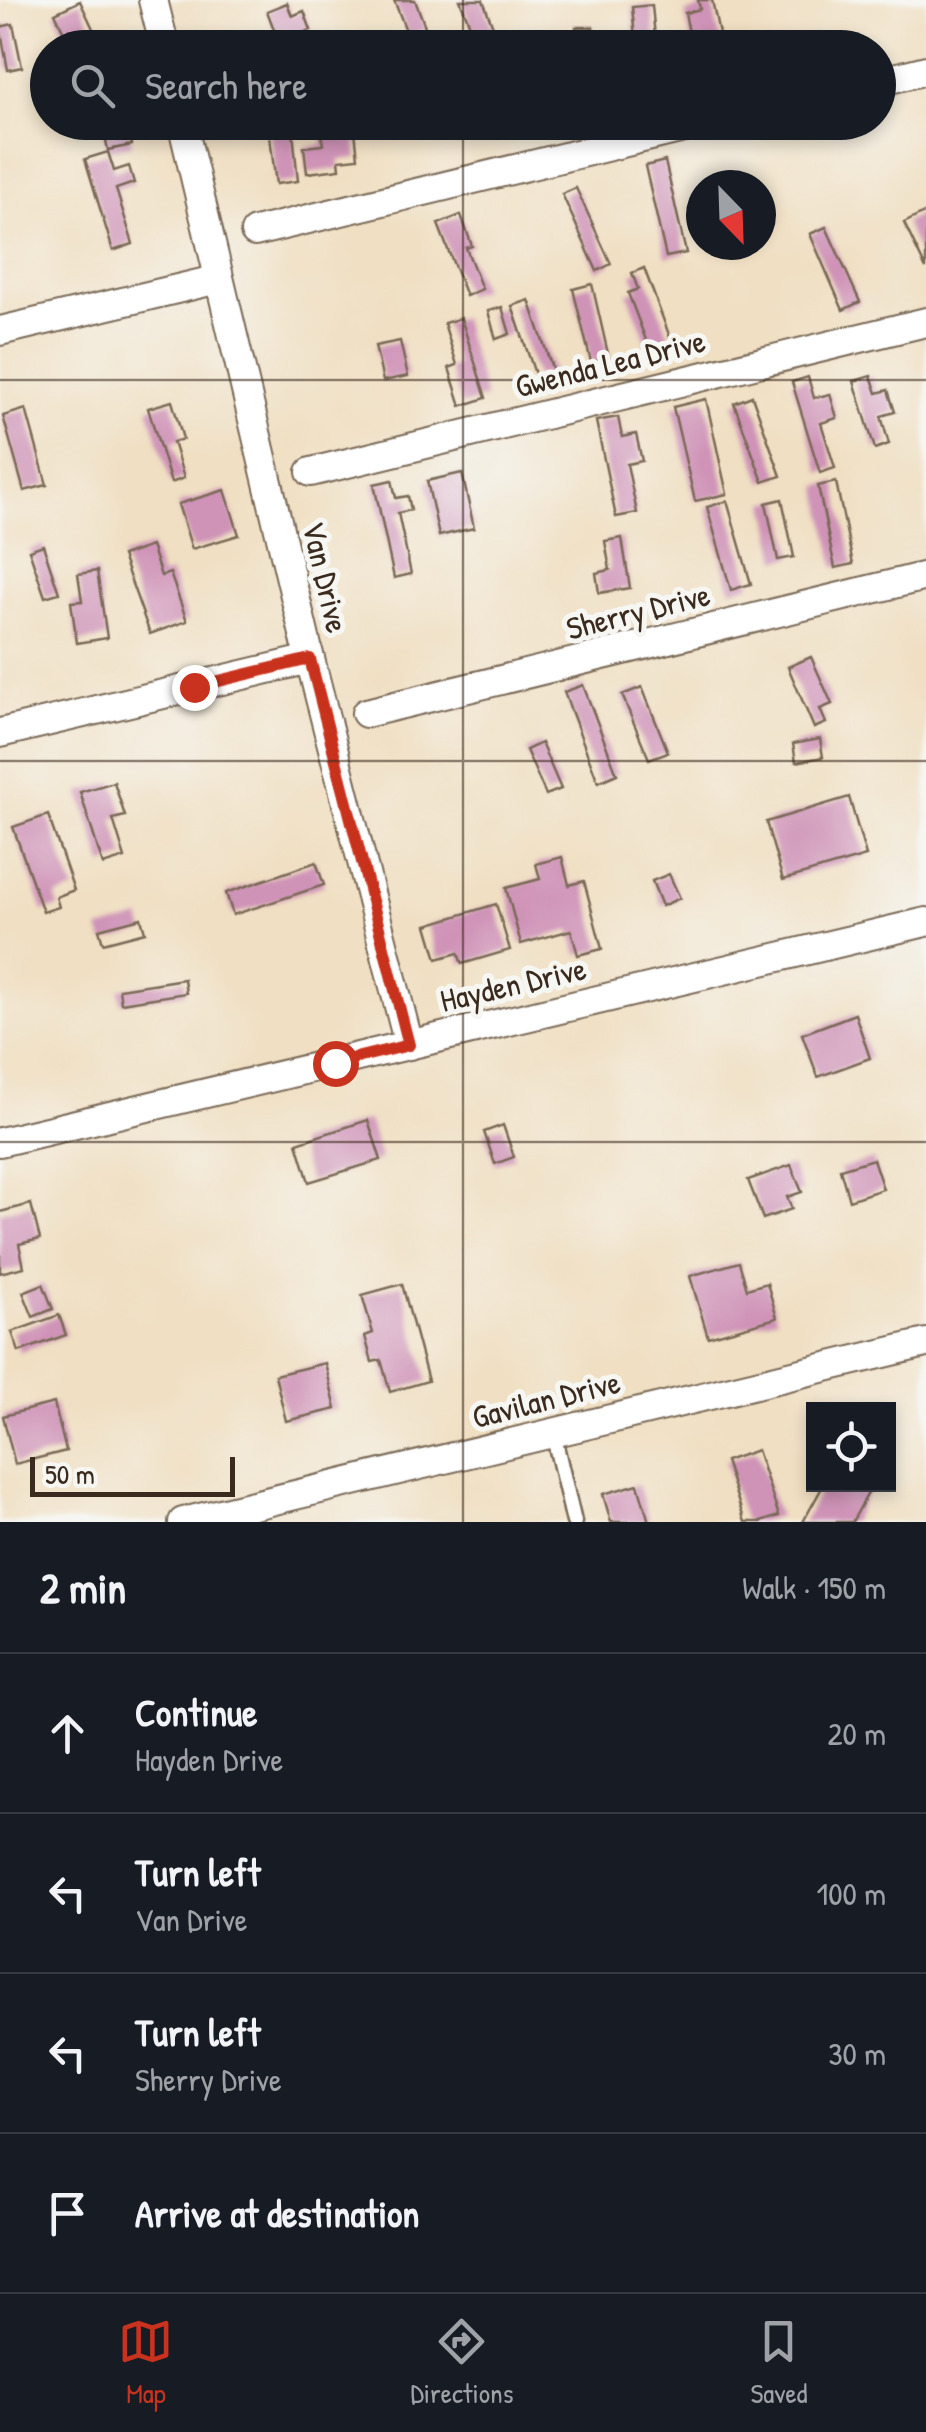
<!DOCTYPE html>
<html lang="en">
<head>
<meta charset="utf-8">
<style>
  :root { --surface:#171b24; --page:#20242c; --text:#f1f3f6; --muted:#9ea1a6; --line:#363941; --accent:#c8321e }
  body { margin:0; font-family:"Patrick Hand",sans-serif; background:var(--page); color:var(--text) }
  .controls { position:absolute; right:30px; bottom:30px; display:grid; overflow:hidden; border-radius:0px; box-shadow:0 5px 15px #0003 }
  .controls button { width:90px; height:90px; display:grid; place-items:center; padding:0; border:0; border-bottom:2px solid var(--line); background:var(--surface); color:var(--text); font:50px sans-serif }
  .compass { position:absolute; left:686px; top:170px; width:90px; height:90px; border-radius:50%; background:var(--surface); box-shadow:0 5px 15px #0003; rotate:157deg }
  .scale { position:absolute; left:30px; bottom:25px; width:205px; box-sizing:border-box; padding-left:10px; border:5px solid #3b2a1e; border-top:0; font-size:28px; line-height:35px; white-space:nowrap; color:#3b2a1e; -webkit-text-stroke:8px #f6f6f2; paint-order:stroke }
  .stop { position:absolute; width:30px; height:30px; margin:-22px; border:8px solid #c8321e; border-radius:50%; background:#fff }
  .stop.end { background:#c8321e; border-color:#fff; box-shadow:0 2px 10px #0008 }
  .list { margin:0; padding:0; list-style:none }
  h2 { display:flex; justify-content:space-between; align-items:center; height:130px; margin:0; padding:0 40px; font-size:42px }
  h2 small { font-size:32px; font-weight:400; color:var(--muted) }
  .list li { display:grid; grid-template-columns:65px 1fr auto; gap:30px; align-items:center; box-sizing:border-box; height:160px; padding:0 40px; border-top:2px solid var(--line) }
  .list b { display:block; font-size:38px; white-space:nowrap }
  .list p { margin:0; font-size:32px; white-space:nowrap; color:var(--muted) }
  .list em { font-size:32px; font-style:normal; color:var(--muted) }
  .icon { flex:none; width:55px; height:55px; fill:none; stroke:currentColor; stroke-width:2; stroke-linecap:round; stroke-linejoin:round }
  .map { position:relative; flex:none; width:926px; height:1522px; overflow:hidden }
  .search { position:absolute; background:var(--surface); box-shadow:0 5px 15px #0003; left:30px; right:30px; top:30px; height:110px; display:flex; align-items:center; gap:25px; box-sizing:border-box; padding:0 35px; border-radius:55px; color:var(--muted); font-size:38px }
  .sheet { height:770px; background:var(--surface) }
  nav { display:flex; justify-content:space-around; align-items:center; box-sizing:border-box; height:140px; border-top:2px solid var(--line); background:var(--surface); font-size:28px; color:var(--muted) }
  nav a { display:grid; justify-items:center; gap:5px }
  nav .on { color:var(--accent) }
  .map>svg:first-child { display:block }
  .building { fill:#cf93b7 }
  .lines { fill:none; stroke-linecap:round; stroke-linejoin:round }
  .service-casing { stroke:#7a6957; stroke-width:19 }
  .minor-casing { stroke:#7a6957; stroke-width:32 }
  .service { stroke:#fff; stroke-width:14 }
  .minor { stroke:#fff; stroke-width:28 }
  .route { stroke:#c8321e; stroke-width:12 }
  .grid { fill:none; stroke:#3b2a1e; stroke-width:2.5; stroke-opacity:0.55 }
  .labels { text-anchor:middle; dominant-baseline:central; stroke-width:10; stroke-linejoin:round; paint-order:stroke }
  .street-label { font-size:32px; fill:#3b2a1e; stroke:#f6f6f2 }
</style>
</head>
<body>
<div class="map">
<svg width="926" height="1522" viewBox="0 0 926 1522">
  <rect width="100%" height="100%" fill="#f6f6f2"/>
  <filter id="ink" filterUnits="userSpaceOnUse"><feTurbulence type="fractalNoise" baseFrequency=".01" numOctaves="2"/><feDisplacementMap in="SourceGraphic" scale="20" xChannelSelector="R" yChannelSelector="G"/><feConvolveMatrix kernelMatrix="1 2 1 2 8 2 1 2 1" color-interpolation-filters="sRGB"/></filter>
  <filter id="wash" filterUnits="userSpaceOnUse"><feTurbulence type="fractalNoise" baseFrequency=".0048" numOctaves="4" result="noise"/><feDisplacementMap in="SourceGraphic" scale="40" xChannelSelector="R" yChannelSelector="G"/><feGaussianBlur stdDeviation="2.25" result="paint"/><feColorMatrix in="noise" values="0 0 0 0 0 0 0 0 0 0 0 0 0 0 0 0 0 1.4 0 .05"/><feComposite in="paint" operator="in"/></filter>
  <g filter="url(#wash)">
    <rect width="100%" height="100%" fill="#f0dfc2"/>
    <g id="blocks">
      <g class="building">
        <path d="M394,0H415L426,29L408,36Z"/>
        <path d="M460,0H483L496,35L477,43Z"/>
        <path d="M698,0H712L722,48H692L685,13L700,9Z"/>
        <path d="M80,1L102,48H71L55,13Z"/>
        <path d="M287,3L292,16L304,11L311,30L297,35L302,48H281L267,11Z"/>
        <path d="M652,5L656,48H636L632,7Z"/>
        <path d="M13,24L22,67L8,70L0,27Z"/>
        <path d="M576,27H593L594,48H577Z"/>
        <path d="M102,122H128L132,145L108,150Z"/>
        <path d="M268,122H292L298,181L276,184Z"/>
        <path d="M354,122L358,158L339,160L340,169L307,173L304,147L323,145L320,124Z"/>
        <path d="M108,152L114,171L129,166L134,183L116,189L133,244L113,251L85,159Z"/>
        <path d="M665,161L686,253L666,257L645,166Z"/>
        <path d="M576,188L611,264L597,271L562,194Z"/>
        <path d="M926,212V269L904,223Z"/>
        <path d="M461,215L472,246L466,248L482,289L466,296L438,224Z"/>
        <path d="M826,227L860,302L843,310L810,234Z"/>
        <path d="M644,268L674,348L652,356L628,293L638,289L632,273Z"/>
        <path d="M592,284L609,358L591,362L573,289Z"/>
        <path d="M529,300L553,371L536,377L512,306Z"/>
        <path d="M502,307L510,334L496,339L488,311Z"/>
        <path d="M461,318L486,398L461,406L449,368L457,365L444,323Z"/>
        <path d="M400,341L408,376L383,381L375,346Z"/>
        <path d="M871,376L877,393L888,390L895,412L881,416L889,444L875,449L854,381Z"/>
        <path d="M808,377L814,398L830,394L837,418L821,423L835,468L820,473L792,382Z"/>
        <path d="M752,396L781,476L763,482L734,403Z"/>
        <path d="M706,399L727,494L695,501L673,407Z"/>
        <path d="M172,401L183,439L173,442L184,478L171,483L148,408Z"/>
        <path d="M26,409L47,485L24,491L3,416Z"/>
        <path d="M618,417L622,437L636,434L642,461L627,464L637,513L616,517L596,421Z"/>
        <path d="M462,473L474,528L439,536L427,481Z"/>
        <path d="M392,480L396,498L408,496L411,510L398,513L411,574L394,578L374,484Z"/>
        <path d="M836,482L853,564L835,568L818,486Z"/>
        <path d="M225,490L239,535L192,549L178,504Z"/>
        <path d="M782,499L794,557L778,560L766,503Z"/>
        <path d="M727,501L751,584L731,590L707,507Z"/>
        <path d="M622,538L630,588L599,593L596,573L610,570L605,541Z"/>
        <path d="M43,545L59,593L45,597L29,550Z"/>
        <path d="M151,546L161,576L170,573L187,621L150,634L122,556Z"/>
        <path d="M97,571L107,638L77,643L71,602L82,601L78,574Z"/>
        <path d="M811,657L832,704L820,709L826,723L814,728L788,667Z"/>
        <path d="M583,685L617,774L598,782L564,692Z"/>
        <path d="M642,687L668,752L649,759L622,695Z"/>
        <path d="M820,739L823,757L796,762L793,744Z"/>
        <path d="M541,743L561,789L546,795L526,750Z"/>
        <path d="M114,782L125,816L113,819L125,858L103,865L80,792Z"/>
        <path d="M849,797L866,856L783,880L766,822Z"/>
        <path d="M48,815L74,890L56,897L59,907L43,912L13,827Z"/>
        <path d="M562,857L569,885L584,881L602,949L578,955L571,930L521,944L506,888L540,879L536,864Z"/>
        <path d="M316,862L324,885L233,915L226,893Z"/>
        <path d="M669,874L680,898L662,906L652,881Z"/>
        <path d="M496,904L510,950L462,964L458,953L437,959L427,925Z"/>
        <path d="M141,918L145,932L103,943L99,929Z"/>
        <path d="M184,979L186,993L121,1003L119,989Z"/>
        <path d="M855,1014L870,1058L818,1077L802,1034Z"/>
        <path d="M368,1120L381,1160L309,1182L297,1143Z"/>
        <path d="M503,1125L514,1157L495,1164L484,1132Z"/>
        <path d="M873,1159L883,1189L849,1200L840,1169Z"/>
        <path d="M791,1165L802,1192L787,1197L792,1209L763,1219L748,1180Z"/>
        <path d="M31,1204L40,1239L19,1244L24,1267L0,1273V1212Z"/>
        <path d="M739,1262L747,1289L767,1283L777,1318L708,1337L690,1276Z"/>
        <path d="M43,1284L53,1309L33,1317L23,1292Z"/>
        <path d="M402,1284L428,1381L390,1392L381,1360L372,1362L365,1336L373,1333L362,1295Z"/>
        <path d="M59,1315L66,1335L19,1352L12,1332Z"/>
        <path d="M325,1363L336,1409L286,1421L275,1375Z"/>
        <path d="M54,1403L66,1451L15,1464L3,1416Z"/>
        <path d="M757,1450L779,1516L761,1522H745L725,1461Z"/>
        <path d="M638,1484L649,1522H611L603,1494Z"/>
        <path d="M824,1484H873L852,1522H803Z"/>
      </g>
    </g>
  </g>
  <g filter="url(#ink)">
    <use href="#blocks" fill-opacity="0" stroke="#7a6957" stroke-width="2.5"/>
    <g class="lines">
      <defs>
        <path id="service" d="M553,1433L574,1522"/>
        <g id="minor">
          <path d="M153,0L165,48"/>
          <path d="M878,82L926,70"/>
          <path d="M182,122L310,659L409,1045"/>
          <path d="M255,232L709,122"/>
          <path d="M0,331L219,279"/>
          <path d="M311,472L926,322"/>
          <path d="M366,713L926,576"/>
          <path d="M0,733L310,659"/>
          <path d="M0,1142L926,922"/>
          <path d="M183,1522L926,1343"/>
        </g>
      </defs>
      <use href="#service" class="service-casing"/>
      <use href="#minor" class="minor-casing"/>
      <use href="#service" class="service"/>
      <use href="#minor" class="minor"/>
    </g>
  </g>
  <g class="lines" filter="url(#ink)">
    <path class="route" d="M194,687L310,659L409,1045L335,1063"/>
  </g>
  <path class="grid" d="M463,0V48M463,122V1522M0,380H926M0,761H926M0,1142H926"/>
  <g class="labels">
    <g class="street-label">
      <text transform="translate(610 363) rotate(-14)">Gwenda Lea Drive</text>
      <text transform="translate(326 577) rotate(77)">Van Drive</text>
      <text transform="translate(638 611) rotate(-14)">Sherry Drive</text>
      <text transform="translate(513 984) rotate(-13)">Hayden Drive</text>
      <text transform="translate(546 1399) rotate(-14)">Gavilan Drive</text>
    </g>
  </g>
</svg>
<div class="controls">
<button><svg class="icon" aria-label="locate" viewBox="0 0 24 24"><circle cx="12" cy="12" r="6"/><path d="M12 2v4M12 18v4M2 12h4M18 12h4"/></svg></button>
</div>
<svg class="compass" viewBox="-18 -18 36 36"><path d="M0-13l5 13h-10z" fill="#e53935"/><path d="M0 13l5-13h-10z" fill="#9ea1a6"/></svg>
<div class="scale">50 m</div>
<div class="stop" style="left:335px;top:1063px"></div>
<div class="stop end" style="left:194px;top:687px"></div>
<div class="search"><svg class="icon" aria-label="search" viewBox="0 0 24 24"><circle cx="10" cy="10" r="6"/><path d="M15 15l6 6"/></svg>Search here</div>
</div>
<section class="sheet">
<h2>2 min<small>Walk · 150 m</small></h2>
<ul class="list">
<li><svg class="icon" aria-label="ahead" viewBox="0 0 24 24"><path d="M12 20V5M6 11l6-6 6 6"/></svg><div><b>Continue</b><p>Hayden Drive</p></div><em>20 m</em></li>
<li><svg class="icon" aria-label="left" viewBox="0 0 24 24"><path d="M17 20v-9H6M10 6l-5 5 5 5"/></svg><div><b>Turn left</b><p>Van Drive</p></div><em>100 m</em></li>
<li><svg class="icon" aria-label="left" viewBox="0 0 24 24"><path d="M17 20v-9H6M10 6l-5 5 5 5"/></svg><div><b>Turn left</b><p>Sherry Drive</p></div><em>30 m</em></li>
<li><svg class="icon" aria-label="arrive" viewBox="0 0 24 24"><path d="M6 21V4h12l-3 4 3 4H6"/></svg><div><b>Arrive at destination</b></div></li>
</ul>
</section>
<nav>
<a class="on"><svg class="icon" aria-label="map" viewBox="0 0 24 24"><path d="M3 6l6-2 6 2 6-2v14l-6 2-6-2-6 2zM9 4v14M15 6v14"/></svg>Map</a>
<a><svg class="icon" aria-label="directions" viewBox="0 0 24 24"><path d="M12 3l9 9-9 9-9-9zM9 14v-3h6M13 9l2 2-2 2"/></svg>Directions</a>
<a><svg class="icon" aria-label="saved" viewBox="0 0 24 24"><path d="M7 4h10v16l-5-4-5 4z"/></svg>Saved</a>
</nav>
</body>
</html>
